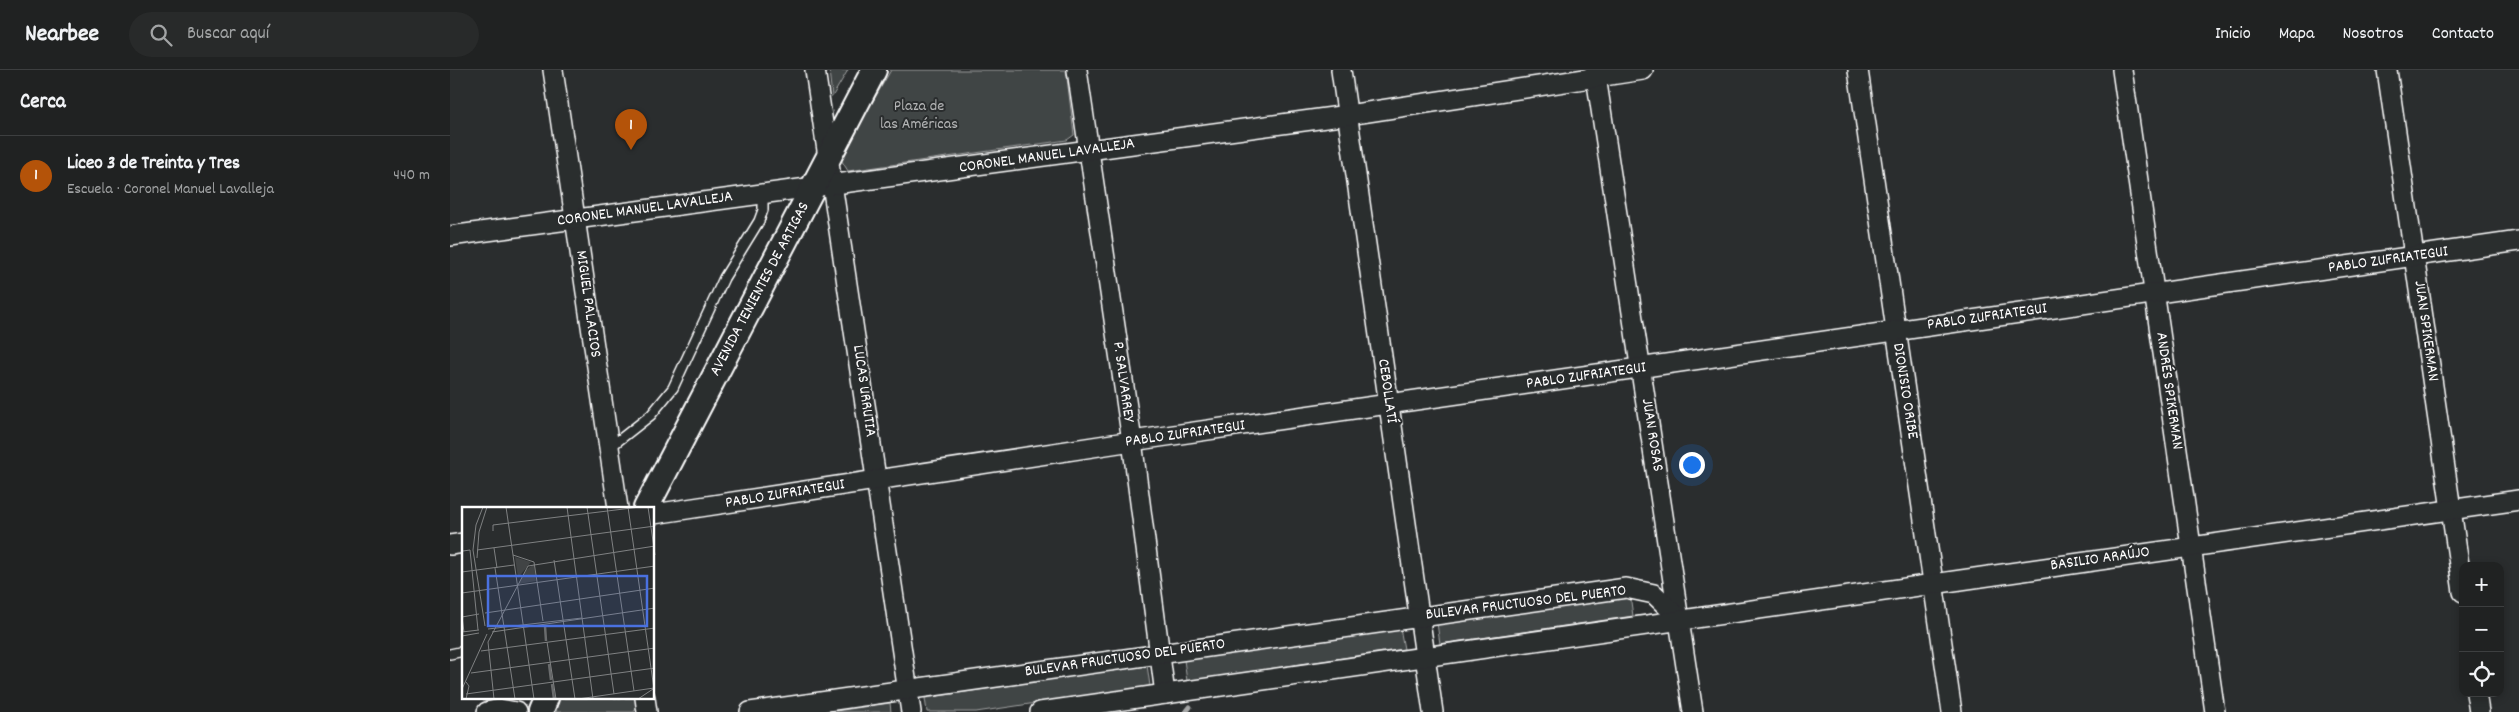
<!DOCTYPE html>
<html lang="es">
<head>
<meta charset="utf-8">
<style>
  :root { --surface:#202222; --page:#282a2a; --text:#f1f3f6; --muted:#a2a4a5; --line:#3d3f40; --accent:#b45309 }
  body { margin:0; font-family:Dekko,sans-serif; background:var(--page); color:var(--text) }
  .controls { position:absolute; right:15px; bottom:15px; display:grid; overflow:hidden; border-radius:10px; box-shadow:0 2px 8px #0003 }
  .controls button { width:45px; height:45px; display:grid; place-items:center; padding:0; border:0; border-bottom:1px solid var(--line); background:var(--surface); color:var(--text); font:25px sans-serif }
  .you { position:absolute; left:1241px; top:394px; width:18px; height:18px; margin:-12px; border:4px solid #fff; border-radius:50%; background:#1a73e8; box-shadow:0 0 0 8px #1a73e833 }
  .badge { display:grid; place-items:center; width:32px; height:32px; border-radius:50%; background:var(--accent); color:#fff; font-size:16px; font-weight:700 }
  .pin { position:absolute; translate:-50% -41px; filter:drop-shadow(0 1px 2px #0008) }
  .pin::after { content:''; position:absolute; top:26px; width:18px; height:15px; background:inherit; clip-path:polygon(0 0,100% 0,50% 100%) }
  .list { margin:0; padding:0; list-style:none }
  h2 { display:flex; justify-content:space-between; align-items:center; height:65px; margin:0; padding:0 20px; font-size:21px }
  h2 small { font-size:16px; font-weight:400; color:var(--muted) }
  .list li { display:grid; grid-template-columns:32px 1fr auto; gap:15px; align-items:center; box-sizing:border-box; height:80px; padding:0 20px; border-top:1px solid var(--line) }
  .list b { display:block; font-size:19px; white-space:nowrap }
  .list p { margin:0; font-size:16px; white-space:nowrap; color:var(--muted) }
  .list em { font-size:16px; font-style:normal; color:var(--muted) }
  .icon { flex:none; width:28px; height:28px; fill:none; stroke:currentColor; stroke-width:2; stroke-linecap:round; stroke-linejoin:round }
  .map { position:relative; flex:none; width:2069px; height:642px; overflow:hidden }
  header { display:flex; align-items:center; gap:30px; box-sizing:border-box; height:70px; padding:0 25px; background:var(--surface); border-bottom:1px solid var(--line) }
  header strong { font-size:24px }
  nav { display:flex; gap:28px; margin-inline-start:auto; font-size:18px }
  .search { width:350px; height:45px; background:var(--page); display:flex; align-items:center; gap:12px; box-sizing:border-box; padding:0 18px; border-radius:28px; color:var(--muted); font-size:19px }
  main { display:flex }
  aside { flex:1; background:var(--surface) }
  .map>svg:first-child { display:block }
  .green { fill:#414445; stroke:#a0a2a2 }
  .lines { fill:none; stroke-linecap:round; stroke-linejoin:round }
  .stream { stroke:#a6a7a7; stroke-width:5 }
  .service-casing { stroke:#fff; stroke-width:12 }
  .minor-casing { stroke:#fff; stroke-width:22 }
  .tertiary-casing { stroke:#fff; stroke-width:28 }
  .service { stroke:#2a2d2e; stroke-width:9 }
  .minor { stroke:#2a2d2e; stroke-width:19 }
  .tertiary { stroke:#2a2d2e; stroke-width:24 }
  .labels { text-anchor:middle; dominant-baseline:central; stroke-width:4; stroke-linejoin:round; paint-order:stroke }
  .park-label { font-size:16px; fill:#b3b4b5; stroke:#2a2d2e }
  .street-label { font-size:16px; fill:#fff; stroke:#2a2d2e }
  .inset-river { fill:none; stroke:#6a6c6d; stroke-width:2.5 }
  .inset-road { fill:none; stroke:#7f8182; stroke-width:1 }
  .view { fill:#4a71e0; fill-opacity:0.15; stroke:#4a71e0; stroke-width:2.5 }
  .inset-edge { fill:none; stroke:#fff; stroke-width:2.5 }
</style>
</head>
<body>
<header>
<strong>Nearbee</strong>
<div class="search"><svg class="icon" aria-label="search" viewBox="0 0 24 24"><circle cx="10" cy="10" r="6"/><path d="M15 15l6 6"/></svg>Buscar aquí</div>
<nav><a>Inicio</a><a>Mapa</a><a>Nosotros</a><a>Contacto</a></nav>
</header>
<main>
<aside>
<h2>Cerca<small></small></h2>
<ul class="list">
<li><span class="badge">1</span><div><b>Liceo 3 de Treinta y Tres</b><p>Escuela · Coronel Manuel Lavalleja</p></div><em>440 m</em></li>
</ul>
</aside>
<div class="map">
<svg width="2069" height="642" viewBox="0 0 2069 642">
  <rect width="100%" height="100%" fill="#2a2d2e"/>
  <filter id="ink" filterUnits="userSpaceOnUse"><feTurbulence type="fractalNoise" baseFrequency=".02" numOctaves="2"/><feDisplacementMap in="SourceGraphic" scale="10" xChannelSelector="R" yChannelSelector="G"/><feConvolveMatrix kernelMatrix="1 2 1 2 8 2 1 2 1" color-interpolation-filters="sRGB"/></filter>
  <g filter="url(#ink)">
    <g class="green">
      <path d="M379,0H398L382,27Z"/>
      <path d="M441,0H616L624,65L617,70L398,101L390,88Z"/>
      <path d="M1180,525L1183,546L990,574L987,553Z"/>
      <path d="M950,558L954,579L737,611L734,590Z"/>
      <path d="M697,595L700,616L526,642H477L475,628Z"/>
      <path d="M109,628H186L187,637L184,642H106Z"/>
      <path d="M440,633L441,642H379Z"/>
    </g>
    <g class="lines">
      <path class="stream" d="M736,642L740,637"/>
      <defs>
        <g id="service">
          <path d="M159,378L201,345L223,318L274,208L309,151L313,140V123"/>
          <path d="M0,584L14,581"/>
        </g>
        <g id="minor">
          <path d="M103,0L168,438"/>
          <path d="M365,0L461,642"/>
          <path d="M627,0L682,371L715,624"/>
          <path d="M891,0L983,642"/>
          <path d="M1145,0L1243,642"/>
          <path d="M1408,0L1502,642"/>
          <path d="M1672,0L1765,642"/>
          <path d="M1937,0L2013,522"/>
          <path d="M0,166L898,45L1193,0"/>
          <path d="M204,444L682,371L2069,171"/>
          <path d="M0,475L14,473"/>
          <path d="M2026,623L2029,642"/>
          <path d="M195,628L197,642"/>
          <path d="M37,642L50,639L66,642"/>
          <path d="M300,642L1176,518L1204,524L1231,550"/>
          <path d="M590,642L2069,430"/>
        </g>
        <g id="tertiary">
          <path d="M196,438L424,0"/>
          <path d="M90,642L96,628"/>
        </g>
      </defs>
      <use href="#service" class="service-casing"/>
      <use href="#minor" class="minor-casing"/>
      <use href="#tertiary" class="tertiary-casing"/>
      <use href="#service" class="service"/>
      <use href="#minor" class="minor"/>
      <use href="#tertiary" class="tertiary"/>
    </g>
  </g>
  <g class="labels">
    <g class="park-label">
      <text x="469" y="36">Plaza de<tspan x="469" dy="18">las Américas</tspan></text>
    </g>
    <g class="street-label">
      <text transform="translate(597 86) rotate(-8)">CORONEL MANUEL LAVALLEJA</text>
      <text transform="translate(195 139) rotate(-8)">CORONEL MANUEL LAVALLEJA</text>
      <text transform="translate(1938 190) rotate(-8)">PABLO ZUFRIATEGUI</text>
      <text transform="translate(310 219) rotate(-62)">AVENIDA TENIENTES DE ARTIGAS</text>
      <text transform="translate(138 234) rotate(82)">MIGUEL PALACIOS</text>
      <text transform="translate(1537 247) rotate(-8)">PABLO ZUFRIATEGUI</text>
      <text transform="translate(1976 261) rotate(82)">JUAN SPIKERMAN</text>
      <text transform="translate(1136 306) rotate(-8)">PABLO ZUFRIATEGUI</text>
      <text transform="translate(673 312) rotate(82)">P. SALVARREY</text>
      <text transform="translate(414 321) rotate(82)">LUCAS URRUTIA</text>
      <text transform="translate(937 321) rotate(82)">CEBOLLATÍ</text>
      <text transform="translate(1455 321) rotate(81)">DIONISIO ORIBE</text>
      <text transform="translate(1719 321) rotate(82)">ANDRÉS SPIKERMAN</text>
      <text transform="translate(735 364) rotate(-8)">PABLO ZUFRIATEGUI</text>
      <text transform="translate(1202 365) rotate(81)">JUAN ROSAS</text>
      <text transform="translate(335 424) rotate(-9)">PABLO ZUFRIATEGUI</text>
      <text transform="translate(1650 489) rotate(-8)">BASILIO ARAÚJO</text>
      <text transform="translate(1076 533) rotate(-7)">BULEVAR FRUCTUOSO DEL PUERTO</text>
      <text transform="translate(675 588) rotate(-8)">BULEVAR FRUCTUOSO DEL PUERTO</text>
    </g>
  </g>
  <g transform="translate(12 437)">
    <rect width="192" height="192" fill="#2a2d2e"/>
    <path d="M53,50L69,55L56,71ZM72,57L74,74L57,77L64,63Z" fill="#414445"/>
    <path class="inset-river" d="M83,119L84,134M87,157L89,173M90,177L92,192"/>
    <path class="inset-road" d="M21,0L14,18L11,43L23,119M44,0L72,192M105,0L131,192M125,0L152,187M145,0L172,184M166,0L193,189M186,0L193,48M31,24V18L178,0M32,41L35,61M15,43L193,19M1,44L8,43L16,123M51,48L72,55M15,51L17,25L25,0M92,53L113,192M72,55L81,114M33,61L53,192M0,65L52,58M0,86L193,59M23,106L193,81M0,110L17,107M0,110L2,125M26,122L120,111M0,125L17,123M30,125L193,101M0,129L17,126M85,135L94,192M19,144L193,121M9,166L193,141M0,182L25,127M4,187L193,161M4,192L7,179L4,175M32,192L26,135L66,59L193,39M116,192L192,181M176,192L191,182"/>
    <path class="view" d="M26,69H185V119H26Z"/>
    <rect width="192" height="192" class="inset-edge"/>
  </g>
</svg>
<div class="controls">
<button>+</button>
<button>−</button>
<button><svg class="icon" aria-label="locate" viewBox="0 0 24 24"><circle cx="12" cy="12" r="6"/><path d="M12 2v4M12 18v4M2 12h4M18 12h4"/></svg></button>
</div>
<div class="you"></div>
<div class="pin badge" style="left:181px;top:80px">1</div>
</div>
</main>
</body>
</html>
